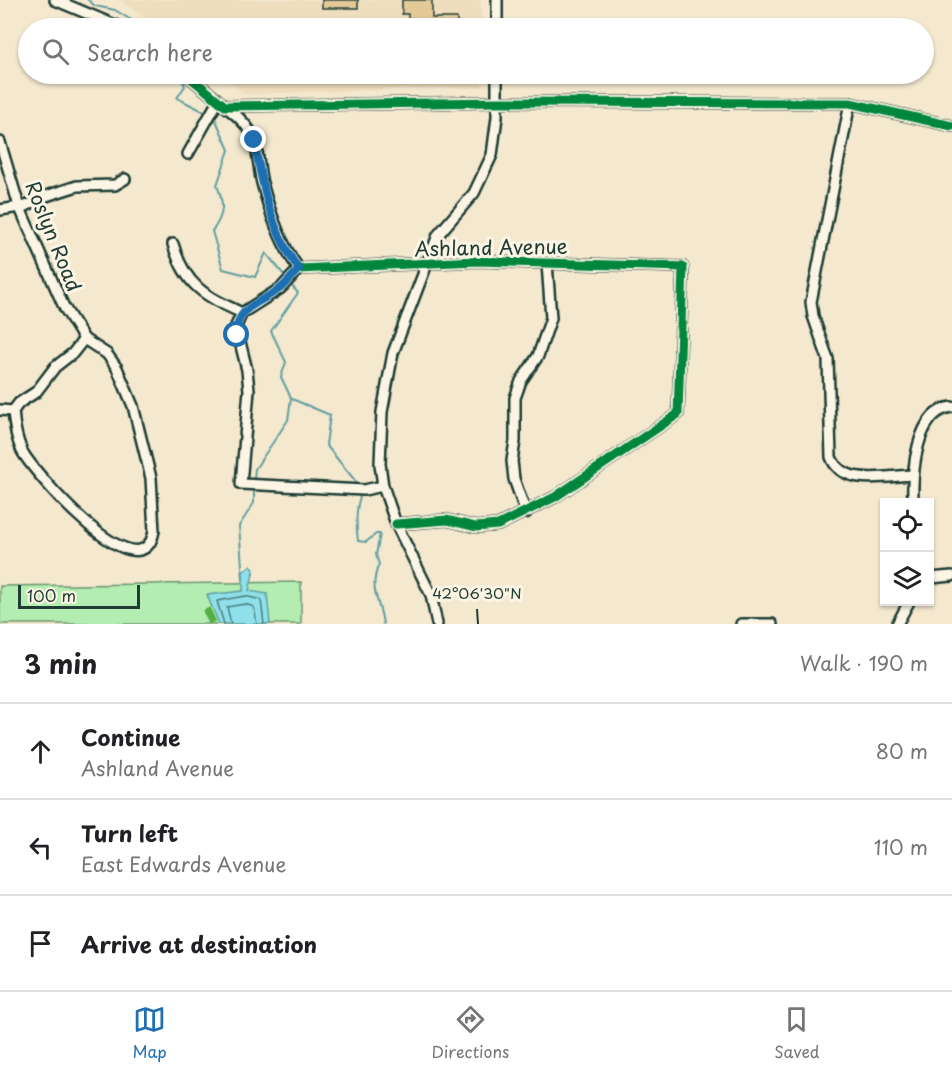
<!DOCTYPE html>
<html lang="en">
<head>
<meta charset="utf-8">
<style>
  :root { --surface:#fff; --page:#f6f6f6; --text:#202124; --muted:#757577; --line:#e0e0e0; --accent:#1f6fb2 }
  body { margin:0; font-family:"Playpen Sans",sans-serif; background:var(--page); color:var(--text) }
  .controls { position:absolute; right:18px; bottom:18px; display:grid; overflow:hidden; border-radius:0px; box-shadow:0 2px 4px #0004 }
  .controls button { width:54px; height:54px; display:grid; place-items:center; padding:0; border:0; border-bottom:2px solid var(--line); background:var(--surface); color:var(--text); font:30px sans-serif }
  .scale { position:absolute; left:18px; bottom:15px; width:122px; box-sizing:border-box; padding-left:6px; border:3px solid #1f3d34; border-top:0; font-size:16px; line-height:21px; white-space:nowrap; color:#1f3d34; -webkit-text-stroke:4px #fcf5e5; paint-order:stroke }
  .stop { position:absolute; width:18px; height:18px; margin:-14px; border:4px solid #1f6fb2; border-radius:50%; background:#fff }
  .stop.end { background:#1f6fb2; border-color:#fff; box-shadow:0 2px 6px #0008 }
  .list { margin:0; padding:0; list-style:none }
  h2 { display:flex; justify-content:space-between; align-items:center; height:78px; margin:0; padding:0 24px; font-size:26px }
  h2 small { font-size:20px; font-weight:400; color:var(--muted) }
  .list li { display:grid; grid-template-columns:39px 1fr auto; gap:18px; align-items:center; box-sizing:border-box; height:96px; padding:0 24px; border-top:2px solid var(--line) }
  .list b { display:block; font-size:22px; white-space:nowrap }
  .list p { margin:0; font-size:20px; white-space:nowrap; color:var(--muted) }
  .list em { font-size:20px; font-style:normal; color:var(--muted) }
  .icon { flex:none; width:33px; height:33px; fill:none; stroke:currentColor; stroke-width:2; stroke-linecap:round; stroke-linejoin:round }
  .map { position:relative; flex:none; width:952px; height:624px; overflow:hidden }
  .search { position:absolute; background:var(--surface); box-shadow:0 2px 4px #0004; left:18px; right:18px; top:18px; height:66px; display:flex; align-items:center; gap:15px; box-sizing:border-box; padding:0 21px; border-radius:33px; color:var(--muted); font-size:22px }
  .sheet { height:366px; background:var(--surface) }
  nav { display:flex; justify-content:space-around; align-items:center; box-sizing:border-box; height:84px; border-top:2px solid var(--line); background:var(--surface); font-size:16px; color:var(--muted) }
  nav a { display:grid; justify-items:center; gap:3px }
  nav .on { color:var(--accent) }
  .map>svg:first-child { display:block }
  .built { fill:#efdebe }
  .green { fill:#b3edb1; stroke:#699572; stroke-width:1.5 }
  .water { fill:#8fe0ea; stroke:#629fa1; stroke-width:1.5 }
  .lines { fill:none; stroke-linecap:round; stroke-linejoin:round }
  .shore { stroke:#4c7e7d; stroke-width:1.5 }
  .stream { stroke:#629fa1; stroke-width:2 }
  .building { fill:#e3c898; stroke:#1f3d34; stroke-width:1.5 }
  .minor-casing { stroke:#1f3d34; stroke-width:14 }
  .minor { stroke:#fcf5e5; stroke-width:9 }
  .quiet { stroke:#52ad45; stroke-width:8; stroke-dasharray:15 8; stroke-linecap:butt }
  .cycleway-casing { stroke:#fcf5e5; stroke-width:13 }
  .cycleway { stroke:#00873e; stroke-width:9 }
  .route { stroke:#1f6fb2; stroke-width:8 }
  .ticks { fill:none; stroke:#1f3d34; stroke-width:2 }
  .labels { text-anchor:middle; dominant-baseline:central; stroke-width:6; stroke-linejoin:round; paint-order:stroke }
  .street-label { font-size:20px; fill:#1f3d34; stroke:#fcf5e5 }
  .ticks-label { font-size:15px; text-anchor:middle; fill:#1f3d34; stroke:#fcf5e5; stroke-width:6; stroke-linejoin:round; paint-order:stroke }
</style>
</head>
<body>
<div class="map">
<svg width="952" height="624" viewBox="0 0 952 624">
  <rect width="100%" height="100%" fill="#f4e8ce"/>
  <filter id="ink" filterUnits="userSpaceOnUse"><feTurbulence type="fractalNoise" baseFrequency=".0167" numOctaves="2"/><feDisplacementMap in="SourceGraphic" scale="12" xChannelSelector="R" yChannelSelector="G"/><feConvolveMatrix kernelMatrix="1 2 1 2 8 2 1 2 1" color-interpolation-filters="sRGB"/></filter>
  <g filter="url(#ink)">
    <g class="built">
      <path d="M120,0H481V28H158Z"/>
      <path d="M218,74H482V87L245,94Z"/>
    </g>
    <path class="green" d="M301,582V624H0V586Z"/>
    <path class="water" d="M251,565L254,570L249,591L267,594L270,624H219L207,595L243,591V572Z"/>
    <g class="lines">
      <g class="shore">
        <path d="M224,624L217,601L245,596L261,600L264,624"/>
        <path d="M231,624L227,607L245,604L254,607L257,624"/>
      </g>
      <g class="stream">
        <path d="M88,0L95,6L115,10L144,28"/>
        <path d="M180,76L185,86L177,98L203,111"/>
        <path d="M215,118L229,150L217,185C224,203 225,215 212,231L223,269L255,277L266,253L284,275"/>
        <path d="M292,399L330,415L326,445L357,483"/>
        <path d="M254,479L255,469L288,420L291,398L281,377L286,362L271,331L298,293L292,286"/>
        <path d="M360,497C355,511 356,526 358,541L366,542L376,534H380L376,555L379,564C368,590 380,600 383,624"/>
        <path d="M243,579L239,526L254,503V492"/>
      </g>
    </g>
    <g class="building">
      <rect x="322" y="0" width="36" height="8"/>
      <path d="M402,0H432V18H457V28H413V20H408V14H402Z"/>
    </g>
    <g class="lines">
      <defs>
        <g id="minor">
          <path d="M55,0L122,28"/>
          <path d="M497,0V28"/>
          <path d="M186,74L225,106L498,102L850,103L952,126"/>
          <path d="M850,103L811,302L813,316L828,359L831,457C842,487 886,476 912,475"/>
          <path d="M225,106C235,114 245,122 251,133C259,148 258,167 262,183C270,213 281,245 299,269"/>
          <path d="M0,142L19,206L64,307L84,339L73,353L55,367L36,392L19,403L13,411"/>
          <path d="M188,154L218,101"/>
          <path d="M0,210L26,206L46,196L77,186L115,185L125,179"/>
          <path d="M173,244C185,286 205,296 242,313"/>
          <path d="M299,269L477,261L683,267L678,414L555,497L498,525L476,527L447,520L396,524"/>
          <path d="M299,269L281,288L242,313L236,326L247,370L249,390L241,484L364,490L383,486"/>
          <path d="M0,410L13,411"/>
          <path d="M13,411C14,424 16,438 22,451C33,472 142,598 154,531L151,478L133,406L117,368L107,354L84,339"/>
          <path d="M913,502C912,474 915,411 952,407"/>
          <path d="M526,513L514,479L512,461L515,441V398L521,381L538,356L551,318L547,263"/>
          <path d="M930,578L952,576"/>
          <path d="M437,624L431,595L396,524L383,486L380,464L382,412L393,353L438,235L474,193L492,155L497,117V74"/>
          <path d="M741,624H772"/>
          <path d="M897,624L909,602"/>
        </g>
      </defs>
      <use href="#minor" class="minor-casing"/>
      <use href="#minor" class="minor"/>
      <path class="quiet" d="M206,609L213,624"/>
      <defs>
        <g id="cycleway">
          <path d="M186,74L225,106L498,102L850,103L952,126"/>
          <path d="M299,269L477,261L683,267L678,414L555,497L498,525L476,527L447,520L396,524"/>
        </g>
      </defs>
      <use href="#cycleway" class="cycleway-casing"/>
      <use href="#cycleway" class="cycleway"/>
    </g>
  </g>
  <g class="lines" filter="url(#ink)">
    <path class="route" d="M237,335C234,306 264,302 282,287C288,282 293,275 299,269C271,232 262,184 254,140"/>
  </g>
  <path class="ticks" d="M477,609L478,624"/>
  <g class="labels">
    <g class="street-label">
      <text transform="translate(54 236) rotate(68)">Roslyn Road</text>
      <text transform="translate(491 247) rotate(-1)">Ashland Avenue</text>
    </g>
  </g>
  <g class="ticks-label">
    <text x="477" y="599">42°06'30"N</text>
  </g>
</svg>
<div class="controls">
<button><svg class="icon" aria-label="locate" viewBox="0 0 24 24"><circle cx="12" cy="12" r="6"/><path d="M12 2v4M12 18v4M2 12h4M18 12h4"/></svg></button>
<button><svg class="icon" aria-label="layers" viewBox="0 0 24 24"><path d="M12 4l9 5-9 5-9-5zM3 14l9 5 9-5"/></svg></button>
</div>
<div class="scale">100 m</div>
<div class="stop" style="left:237px;top:335px"></div>
<div class="stop end" style="left:254px;top:140px"></div>
<div class="search"><svg class="icon" aria-label="search" viewBox="0 0 24 24"><circle cx="10" cy="10" r="6"/><path d="M15 15l6 6"/></svg>Search here</div>
</div>
<section class="sheet">
<h2>3 min<small>Walk · 190 m</small></h2>
<ul class="list">
<li><svg class="icon" aria-label="ahead" viewBox="0 0 24 24"><path d="M12 20V5M6 11l6-6 6 6"/></svg><div><b>Continue</b><p>Ashland Avenue</p></div><em>80 m</em></li>
<li><svg class="icon" aria-label="left" viewBox="0 0 24 24"><path d="M17 20v-9H6M10 6l-5 5 5 5"/></svg><div><b>Turn left</b><p>East Edwards Avenue</p></div><em>110 m</em></li>
<li><svg class="icon" aria-label="arrive" viewBox="0 0 24 24"><path d="M6 21V4h12l-3 4 3 4H6"/></svg><div><b>Arrive at destination</b></div></li>
</ul>
</section>
<nav>
<a class="on"><svg class="icon" aria-label="map" viewBox="0 0 24 24"><path d="M3 6l6-2 6 2 6-2v14l-6 2-6-2-6 2zM9 4v14M15 6v14"/></svg>Map</a>
<a><svg class="icon" aria-label="directions" viewBox="0 0 24 24"><path d="M12 3l9 9-9 9-9-9zM9 14v-3h6M13 9l2 2-2 2"/></svg>Directions</a>
<a><svg class="icon" aria-label="saved" viewBox="0 0 24 24"><path d="M7 4h10v16l-5-4-5 4z"/></svg>Saved</a>
</nav>
</body>
</html>
